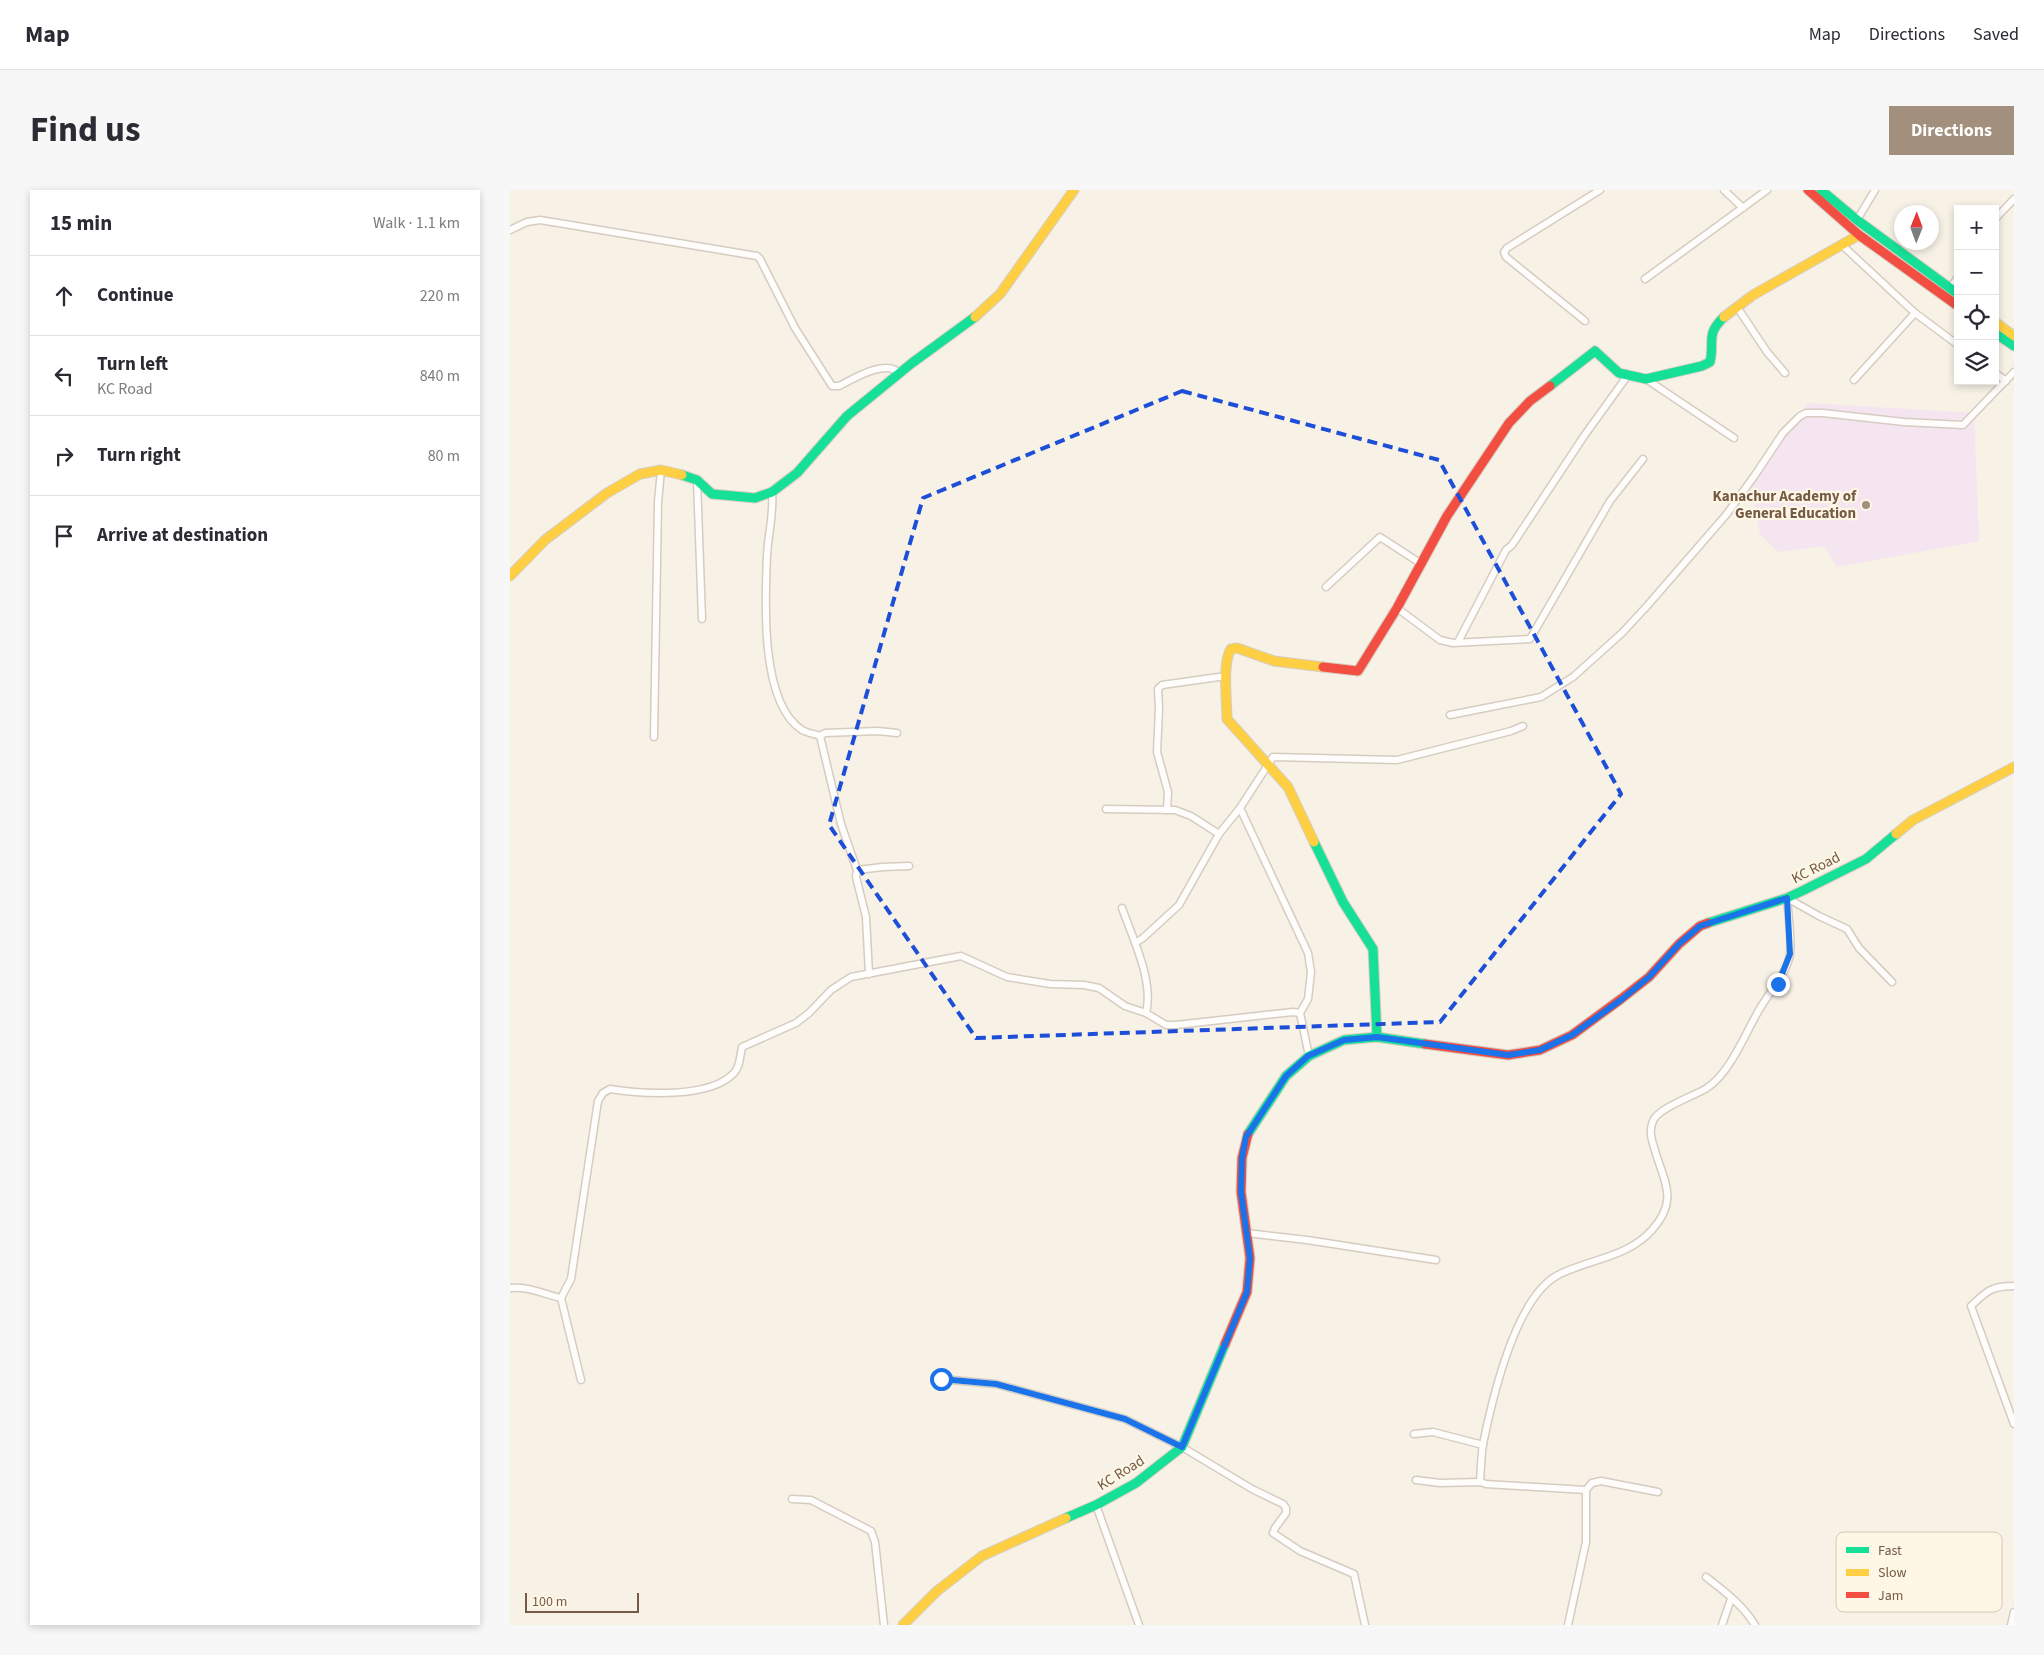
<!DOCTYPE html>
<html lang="en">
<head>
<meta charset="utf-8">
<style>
  :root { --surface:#fff; --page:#f7f7f7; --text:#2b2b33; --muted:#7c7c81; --line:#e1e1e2; --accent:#a28f7d }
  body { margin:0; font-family:"Source Sans 3",sans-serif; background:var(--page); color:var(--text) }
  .controls { position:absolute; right:15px; top:15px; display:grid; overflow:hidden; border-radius:0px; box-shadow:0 2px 8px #0003 }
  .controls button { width:45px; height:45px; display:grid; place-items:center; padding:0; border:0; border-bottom:1px solid var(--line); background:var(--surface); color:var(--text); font:25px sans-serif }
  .compass { position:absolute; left:1384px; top:15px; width:45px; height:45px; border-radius:50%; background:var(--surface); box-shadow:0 2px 8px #0003; rotate:1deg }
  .scale { position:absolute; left:15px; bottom:12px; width:114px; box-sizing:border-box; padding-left:5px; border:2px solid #755a45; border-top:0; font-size:14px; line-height:18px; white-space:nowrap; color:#755a45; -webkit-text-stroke:4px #fff7e6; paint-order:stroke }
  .stop { position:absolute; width:15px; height:15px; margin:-11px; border:4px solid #1a73e8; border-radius:50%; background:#fff }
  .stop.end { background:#1a73e8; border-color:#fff; box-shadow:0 1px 5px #0008 }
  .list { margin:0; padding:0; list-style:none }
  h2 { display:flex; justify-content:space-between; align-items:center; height:65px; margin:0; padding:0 20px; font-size:21px }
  h2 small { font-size:16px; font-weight:400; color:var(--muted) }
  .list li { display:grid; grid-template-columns:32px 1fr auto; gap:15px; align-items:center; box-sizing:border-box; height:80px; padding:0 20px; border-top:1px solid var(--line) }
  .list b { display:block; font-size:19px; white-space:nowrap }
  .list p { margin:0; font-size:16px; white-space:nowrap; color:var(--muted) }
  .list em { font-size:16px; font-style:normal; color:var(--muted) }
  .icon { flex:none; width:28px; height:28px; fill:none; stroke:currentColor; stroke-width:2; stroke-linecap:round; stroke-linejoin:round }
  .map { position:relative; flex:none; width:1504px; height:1435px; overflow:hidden; border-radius:0px }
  header { display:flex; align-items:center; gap:30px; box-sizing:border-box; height:70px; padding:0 25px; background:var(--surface); border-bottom:1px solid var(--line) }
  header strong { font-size:24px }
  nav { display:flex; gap:28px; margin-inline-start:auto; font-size:18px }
  .intro { display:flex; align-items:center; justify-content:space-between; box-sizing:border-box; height:120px; padding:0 30px }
  h1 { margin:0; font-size:35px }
  .button { padding:12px 22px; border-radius:0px; background:var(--accent); color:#fff; font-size:18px; font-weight:700 }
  main { display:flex; gap:30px; padding:0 30px }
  aside { flex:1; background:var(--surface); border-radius:0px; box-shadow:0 2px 8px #0003 }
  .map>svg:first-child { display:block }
  .education { fill:#f4e5f0 }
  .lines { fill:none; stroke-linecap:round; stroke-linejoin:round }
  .street-casing { stroke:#d6ccc1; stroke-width:9 }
  .fast-casing { stroke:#d7cdc2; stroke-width:11 }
  .slow-casing { stroke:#d7cdc2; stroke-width:11 }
  .jam-casing { stroke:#d7cdc2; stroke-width:11 }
  .street { stroke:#fefdfb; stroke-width:6 }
  .fast { stroke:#16e098; stroke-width:9 }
  .slow { stroke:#ffcf43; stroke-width:9 }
  .jam { stroke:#f24e42; stroke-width:9 }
  .route { stroke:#1a73e8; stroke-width:6 }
  .marked { fill:none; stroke:#1d4ed8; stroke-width:4; stroke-dasharray:10 6; stroke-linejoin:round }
  .poi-dot { fill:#a28f7d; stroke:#fff7e6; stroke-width:2 }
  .labels { text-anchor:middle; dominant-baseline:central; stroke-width:4.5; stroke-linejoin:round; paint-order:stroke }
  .poi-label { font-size:15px; font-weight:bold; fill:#755a45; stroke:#fff7e6; text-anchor:end }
  .street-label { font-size:15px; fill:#755a45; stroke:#fff7e6 }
  .key { fill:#fff7e6; stroke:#d6c8b6; stroke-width:1 }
  .key-label { font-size:14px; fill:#755a45 }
</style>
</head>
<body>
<header>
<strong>Map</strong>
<nav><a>Map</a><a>Directions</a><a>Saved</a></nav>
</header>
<div class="intro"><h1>Find us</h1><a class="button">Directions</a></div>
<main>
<aside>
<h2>15 min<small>Walk · 1.1 km</small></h2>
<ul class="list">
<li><svg class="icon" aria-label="ahead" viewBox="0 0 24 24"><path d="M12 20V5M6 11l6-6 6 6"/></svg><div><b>Continue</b></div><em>220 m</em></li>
<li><svg class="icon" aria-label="left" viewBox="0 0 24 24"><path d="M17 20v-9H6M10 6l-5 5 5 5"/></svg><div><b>Turn left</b><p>KC Road</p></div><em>840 m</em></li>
<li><svg class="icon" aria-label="right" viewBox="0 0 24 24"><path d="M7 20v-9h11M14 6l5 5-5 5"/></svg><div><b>Turn right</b></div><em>80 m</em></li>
<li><svg class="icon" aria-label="arrive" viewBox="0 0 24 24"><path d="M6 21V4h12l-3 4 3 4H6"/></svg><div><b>Arrive at destination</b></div></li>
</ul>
</aside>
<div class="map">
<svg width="1504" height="1435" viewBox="0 0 1504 1435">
  <rect width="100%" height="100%" fill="#f7f1e6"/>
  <path class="education" d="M1298,213L1464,223L1469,351L1327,377L1314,356L1268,362L1250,344L1239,286Z"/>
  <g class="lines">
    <defs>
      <g id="street">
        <path d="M1214,0L1233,18"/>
        <path d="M1485,29L1504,9"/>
        <path d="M1347,30L1365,0"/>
        <path d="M0,40L17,32L30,30L247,66L250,69L285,138L322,196H329C345,188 374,169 390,183"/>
        <path d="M1333,56L1405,123"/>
        <path d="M1135,89L1257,0"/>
        <path d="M1440,99L1448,87"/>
        <path d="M1227,117L1257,162L1275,183"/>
        <path d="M1075,131L996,67L994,62L997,58L1090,0"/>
        <path d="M1485,183L1496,191"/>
        <path d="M1136,189L1224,248"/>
        <path d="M1344,190L1405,123L1448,155"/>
        <path d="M187,290L192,429"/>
        <path d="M262,302C264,324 258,344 257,366C255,411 250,513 292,540C297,543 305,544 310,546L315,543L368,541L387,543"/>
        <path d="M816,397L870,347L910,373"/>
        <path d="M887,418L930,450L943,453L1020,449L1100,311L1133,269"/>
        <path d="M948,452L996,360L1002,355L1074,246L1118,185"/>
        <path d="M940,525L1031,507L1063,487L1112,443L1137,416L1216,325L1245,285L1273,243L1290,226L1296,223H1313L1394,232L1453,235L1504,182"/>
        <path d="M310,546L331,634L347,680L346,687L356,727L359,784"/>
        <path d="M144,547L148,312L151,280"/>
        <path d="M730,618L798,763L801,782L798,809L790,823L799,866"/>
        <path d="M596,619L665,620L681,626L709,644"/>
        <path d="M657,620L658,602L647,562L649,519L648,499L652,495L716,486"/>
        <path d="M347,680L373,677L399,676"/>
        <path d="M612,718C623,749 644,791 636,823L656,835H666L783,822L790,823"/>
        <path d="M625,753L633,748L669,715L709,644L730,618L763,567L887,570L1001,541L1013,536"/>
        <path d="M737,1043L797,1050L926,1070"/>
        <path d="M1504,1096C1481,1096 1477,1101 1461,1116L1504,1234"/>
        <path d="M0,1098C18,1096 33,1104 51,1108"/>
        <path d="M431,1189L486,1194L615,1229L672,1257L742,1299L773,1314L776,1318V1323L765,1338L763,1343L790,1361L844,1384L855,1435"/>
        <path d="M71,1190L51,1108L61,1089L88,911L93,903L100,899C131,904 200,909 224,883C230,877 230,866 232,857L286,833L299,823L321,800L341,787L451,766L497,787L540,794L574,795L589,798L615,816L636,823"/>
        <path d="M904,1244L923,1242L973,1255"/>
        <path d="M906,1290L930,1293L970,1292L976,1294L1076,1300"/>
        <path d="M970,1292C971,1279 971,1266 973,1254C982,1210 1005,1108 1048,1085C1079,1069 1117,1068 1142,1040C1170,1009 1153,991 1144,957C1141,948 1139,940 1143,931C1148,918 1184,906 1197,898C1220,883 1235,844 1249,820C1259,802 1276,786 1280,764C1282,751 1278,723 1277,708L1309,726L1337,739L1349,758L1382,792"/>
        <path d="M282,1309L301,1310L361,1341L365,1352L374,1435"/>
        <path d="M586,1315L629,1435"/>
        <path d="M1196,1387C1214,1401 1233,1415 1245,1435"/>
        <path d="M1058,1435L1076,1352V1300L1082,1293L1091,1291L1148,1302"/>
        <path d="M1212,1435L1221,1409"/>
        <path d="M1501,1435L1504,1422"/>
      </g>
      <g id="fast">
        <path d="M1311,0L1347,30L1448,104"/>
        <path d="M1485,143L1504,156"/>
        <path d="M1040,196L1085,161L1109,183L1136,189L1192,176L1200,172C1205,151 1195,145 1214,127"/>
        <path d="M172,285L187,290L202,304L245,308L262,302L287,283L337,226L402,173L465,127"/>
        <path d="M804,652L833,712L863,759L867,847"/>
        <path d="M1198,733L1277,708L1294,700L1356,669L1386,644"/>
        <path d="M738,944L776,886L799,866L834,850L867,847L915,854"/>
        <path d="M556,1328L586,1315L626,1293L672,1257L715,1154"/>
      </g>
      <g id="slow">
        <path d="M465,127L490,104L564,0"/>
        <path d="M1214,127L1243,105L1349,45"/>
        <path d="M1485,132L1504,146"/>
        <path d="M0,386L35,350L97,303L130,284L151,280L172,285"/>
        <path d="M1386,644L1403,630L1504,577"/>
        <path d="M804,652L778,597L717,529C717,513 712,472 721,459L727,458L764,471L813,477"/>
        <path d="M393,1435L427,1401L472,1366L556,1328"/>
      </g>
      <g id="jam">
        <path d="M1298,0L1349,45L1448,116"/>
        <path d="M813,477L848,481L887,418L937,326L999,233L1020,211L1040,196"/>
        <path d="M915,854L998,865L1030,860L1062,845L1111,809L1139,787L1169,754L1190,736L1198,733"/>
        <path d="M715,1154L737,1102L740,1068L731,1002L732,968L738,944"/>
      </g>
    </defs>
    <use href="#street" class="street-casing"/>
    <use href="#fast" class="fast-casing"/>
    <use href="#slow" class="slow-casing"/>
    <use href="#jam" class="jam-casing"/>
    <use href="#street" class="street"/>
    <use href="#fast" class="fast"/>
    <use href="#slow" class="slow"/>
    <use href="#jam" class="jam"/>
  </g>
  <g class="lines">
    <path class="route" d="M431,1189L486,1194L615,1229L672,1257L737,1102L740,1068L731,1002L732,968L736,947L776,886L798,866L834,850L867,847L998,865L1030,860L1062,845L1112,809L1139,787L1169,754L1190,736L1277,708L1280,764L1268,794"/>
  </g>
  <path class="marked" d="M672,201L929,270L1111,604L930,832L466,848L319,635L413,308Z"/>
  <circle class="poi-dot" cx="1356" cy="315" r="5"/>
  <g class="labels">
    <g class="poi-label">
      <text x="1346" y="306">Kanachur Academy of<tspan x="1346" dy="17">General Education</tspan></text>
    </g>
    <g class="street-label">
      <text transform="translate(1306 678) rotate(-27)">KC Road</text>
      <text transform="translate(611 1283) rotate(-32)">KC Road</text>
    </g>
  </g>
  <rect x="1326" y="1342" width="166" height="80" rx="8" class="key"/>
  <rect x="1336" y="1357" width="23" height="6" fill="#16e098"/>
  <rect x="1336" y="1379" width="23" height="7" fill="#ffcf43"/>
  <rect x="1336" y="1402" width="23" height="6" fill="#f24e42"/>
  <g class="key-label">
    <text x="1368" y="1365">Fast</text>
    <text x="1368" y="1387">Slow</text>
    <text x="1368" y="1410">Jam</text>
  </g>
</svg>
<div class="controls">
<button>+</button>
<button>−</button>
<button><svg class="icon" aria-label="locate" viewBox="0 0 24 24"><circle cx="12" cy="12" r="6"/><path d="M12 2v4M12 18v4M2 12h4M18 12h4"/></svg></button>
<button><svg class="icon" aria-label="layers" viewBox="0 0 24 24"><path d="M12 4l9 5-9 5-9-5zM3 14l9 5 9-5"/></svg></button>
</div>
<svg class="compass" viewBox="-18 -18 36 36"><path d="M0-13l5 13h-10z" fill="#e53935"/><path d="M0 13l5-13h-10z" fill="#7c7c81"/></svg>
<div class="scale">100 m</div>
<div class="stop" style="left:431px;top:1189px"></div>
<div class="stop end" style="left:1268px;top:794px"></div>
</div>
</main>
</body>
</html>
